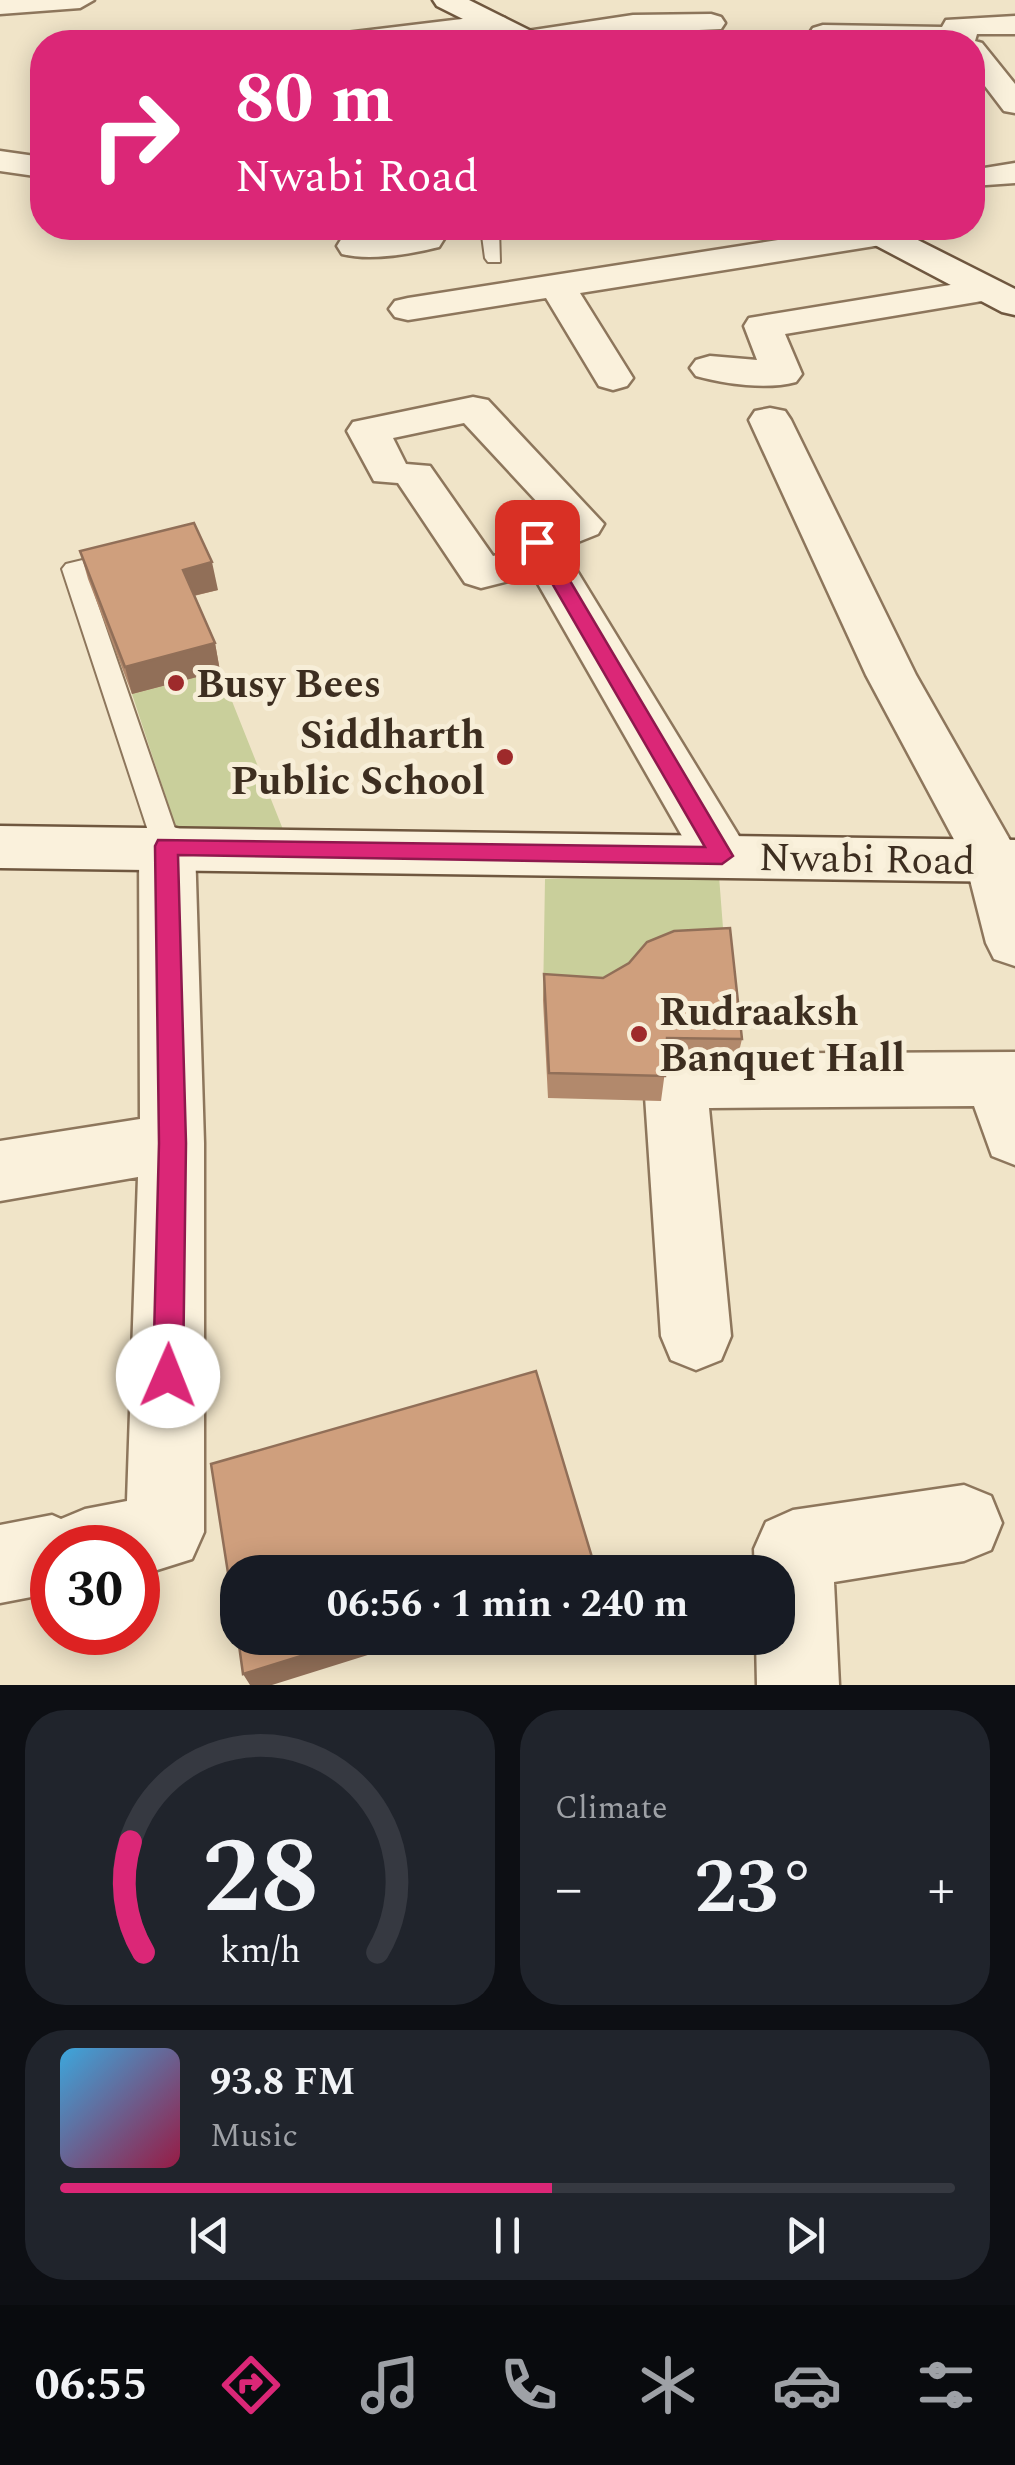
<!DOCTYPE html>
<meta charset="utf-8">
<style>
body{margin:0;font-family:Spectral,serif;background:#20242c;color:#f1f3f6;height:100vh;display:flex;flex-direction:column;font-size:38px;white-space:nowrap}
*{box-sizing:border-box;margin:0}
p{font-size:32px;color:#9ea1a6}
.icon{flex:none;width:55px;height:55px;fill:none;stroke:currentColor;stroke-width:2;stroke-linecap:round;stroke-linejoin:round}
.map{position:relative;height:1685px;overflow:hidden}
.panel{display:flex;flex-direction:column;gap:25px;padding:25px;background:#0d0f14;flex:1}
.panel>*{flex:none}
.guide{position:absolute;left:30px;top:30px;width:955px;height:210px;border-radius:40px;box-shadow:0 5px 25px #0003;background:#db2777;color:#fff;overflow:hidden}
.speed{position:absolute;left:30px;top:1525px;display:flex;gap:20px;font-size:50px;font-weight:700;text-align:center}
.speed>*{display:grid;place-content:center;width:130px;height:130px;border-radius:50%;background:#171b24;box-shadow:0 5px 25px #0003;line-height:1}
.speed .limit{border:15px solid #d22;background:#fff;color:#111}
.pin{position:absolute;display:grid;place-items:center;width:85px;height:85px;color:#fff;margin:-42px;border-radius:20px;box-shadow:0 5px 15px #0006}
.me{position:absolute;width:110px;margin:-55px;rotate:1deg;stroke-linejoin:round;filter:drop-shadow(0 0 8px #0008)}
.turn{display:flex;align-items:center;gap:35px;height:210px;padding:0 40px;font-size:45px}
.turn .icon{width:130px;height:130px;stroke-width:2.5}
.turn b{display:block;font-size:70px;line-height:85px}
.big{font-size:75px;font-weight:700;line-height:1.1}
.panel .tile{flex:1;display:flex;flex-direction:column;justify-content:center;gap:15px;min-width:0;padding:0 35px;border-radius:40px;background:#20242c}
.panel .dial{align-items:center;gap:0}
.dial svg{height:260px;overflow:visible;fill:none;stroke:#363941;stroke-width:7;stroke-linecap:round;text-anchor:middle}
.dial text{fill:#f1f3f6;stroke:none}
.song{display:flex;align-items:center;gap:30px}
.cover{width:120px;height:120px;border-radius:15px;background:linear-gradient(135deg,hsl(200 70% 55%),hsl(340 70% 35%))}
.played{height:10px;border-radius:5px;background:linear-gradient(90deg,#db2777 55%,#363941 55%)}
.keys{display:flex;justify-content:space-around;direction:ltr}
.heat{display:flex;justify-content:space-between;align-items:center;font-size:55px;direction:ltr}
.panel .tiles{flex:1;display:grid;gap:25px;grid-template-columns:1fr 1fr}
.tile:last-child{grid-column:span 2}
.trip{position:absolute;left:220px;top:1555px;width:575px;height:100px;border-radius:40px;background:#171b24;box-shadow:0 5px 25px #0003;font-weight:700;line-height:100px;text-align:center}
.dock{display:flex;height:160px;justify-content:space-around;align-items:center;background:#090b0e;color:#9ea1a6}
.dock .icon{width:70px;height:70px}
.dock .active{color:#db2777}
.dock b{font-size:45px;color:#f1f3f6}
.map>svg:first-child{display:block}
</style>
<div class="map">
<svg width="1015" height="1685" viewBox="0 0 1015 1685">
<rect width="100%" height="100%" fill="#f0e4c8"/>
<path fill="#c9cf9b" d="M 220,671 L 284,832 L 178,834 L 132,694 Z
M 719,876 L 725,954 L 543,1000 L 545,879 Z"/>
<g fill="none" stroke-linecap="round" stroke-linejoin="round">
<defs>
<path id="lane" d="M 481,228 L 499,228 L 500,262 L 488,262 L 485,258 Z
M 120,551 L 128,553 L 131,558 L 128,563 L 87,573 L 181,846 L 177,853 L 167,856 L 157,853 L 153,846 L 62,569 L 66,564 Z"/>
<path id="street" d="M 0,0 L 94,0 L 80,8 L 0,14 Z
M 711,14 L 721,17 L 725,23 L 721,29 L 633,33 L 568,42 L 512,40 L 517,34 L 527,31 L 633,15 Z
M 495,15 L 505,18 L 509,24 L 505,30 L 414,42 L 331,42 L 336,36 L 346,33 Z
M 1015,16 L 1015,34 L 977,34 L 975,41 L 982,43 L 1015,84 L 1015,113 L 1004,111 L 972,69 L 972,42 L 822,42 L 809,34 L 813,28 L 823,25 L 942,27 L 946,20 Z
M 0,151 L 42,157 L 42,177 L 0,171 Z
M 1015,163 L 1015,183 L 972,186 L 972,170 Z
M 407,228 L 441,228 L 444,239 L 439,247 C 411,254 370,261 342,254 L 337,246 L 342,238 Z
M 855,228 L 894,228 L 899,234 L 894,242 L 881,245 L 580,293 L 633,378 L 627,386 L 613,390 L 599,386 L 546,298 L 408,320 L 395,317 L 389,309 L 395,301 L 408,298 Z
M 987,279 L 1000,282 L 1006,290 L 1000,298 L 785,334 L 802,374 L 796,382 C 766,390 726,384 696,376 L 690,368 L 696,360 L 710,356 L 757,360 L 744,326 L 749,318 Z
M 473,397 L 488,400 L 604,524 L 598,534 L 563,548 L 742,841 L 750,856 L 742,871 L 722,877 L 702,871 L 533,575 L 481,588 L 465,583 L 398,483 L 374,481 L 347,431 L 353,422 ZM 464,423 L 553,519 L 521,532 L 514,542 L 519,550 L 493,556 L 430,466 L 406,464 L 393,438 Z
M 770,408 L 785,411 L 791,420 L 916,675 L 1015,849 L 1015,966 L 994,959 L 986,943 L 965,860 L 866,675 L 749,420 L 755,411 Z
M 167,825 L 186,831 L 195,846 L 204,1143 L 204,1532 L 192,1559 L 138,1576 L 138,1548 L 52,1548 L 52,1593 L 0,1603 L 0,1525 L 52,1515 L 61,1519 L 85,1509 L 127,1501 L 138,1177 L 0,1201 L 0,1141 L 140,1119 L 139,846 L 148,831 Z
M 1015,1052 L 1015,1165 L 992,1156 L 974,1106 L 709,1108 L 731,1336 L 721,1360 L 696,1370 L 671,1360 L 661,1336 L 644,1081 L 653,1062 L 675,1054 Z
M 964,1485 L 991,1496 L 1002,1523 L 991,1550 L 964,1561 L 834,1582 L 839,1685 L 757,1685 L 756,1638 L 778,1638 L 778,1572 L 755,1572 L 754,1549 L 766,1522 L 793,1510 Z"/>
<path id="secondary" d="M 433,0 L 469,0 L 541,36 L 546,42 L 509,42 L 437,6 Z
M 851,228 L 894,228 L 1015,289 L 1015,315 L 1002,312 L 856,235 Z
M 0,826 L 1015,840 L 1015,882 L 0,868 Z"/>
</defs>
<use href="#lane" stroke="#8d765c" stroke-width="4"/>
<use href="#street" stroke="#8d765c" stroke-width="5"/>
<use href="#secondary" stroke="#6f573f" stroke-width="5"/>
<use href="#lane" fill="#faf1dc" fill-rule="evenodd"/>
<use href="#street" fill="#faf1dc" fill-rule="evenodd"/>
<use href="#secondary" fill="#faf1dc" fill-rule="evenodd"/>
</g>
<path fill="#b2896c" d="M 80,551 L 218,590 L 194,596 L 215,643 L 220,671 L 132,694 L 88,579 Z
M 629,963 L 742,1039 L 736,1064 L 666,1064 L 661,1101 L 548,1098 L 543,1000 L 544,974 L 603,978 Z"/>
<path fill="#916f58" d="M 212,562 L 218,590 L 188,597 L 183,570 Z
M 215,643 L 220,671 L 132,694 L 125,667 Z
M 594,1564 L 593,1572 L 567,1572 Z
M 359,1638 L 422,1638 L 272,1685 L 250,1685 L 243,1674 Z"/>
<path fill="#cf9f7d" stroke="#916f58" stroke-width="2.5" d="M 194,523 L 212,562 L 183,570 L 215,643 L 125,667 L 80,551 Z
M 730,928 L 742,1039 L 667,1038 L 665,1076 L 549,1073 L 544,974 L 603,978 L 629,963 L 647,942 L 674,931 Z
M 536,1371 L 594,1564 L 567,1572 L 238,1572 L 238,1637 L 211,1464 Z
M 238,1638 L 359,1638 L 243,1674 Z"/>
<path fill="#db2777" stroke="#8e194d" stroke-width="2.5" d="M 537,536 L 547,542 L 733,856 L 722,864 L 178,855 L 186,1143 L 183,1376 L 179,1387 L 168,1391 L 157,1387 L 153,1376 L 159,1143 L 155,846 L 158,840 L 705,847 L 528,542 Z"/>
<g fill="#9e2a2b" stroke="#f7eed8" stroke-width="4">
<circle cx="176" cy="683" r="10"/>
<circle cx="505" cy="757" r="10"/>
<circle cx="639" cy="1034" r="10"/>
</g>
<g text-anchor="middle" stroke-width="10" stroke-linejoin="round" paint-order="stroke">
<g font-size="40" font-weight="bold" fill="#3d2e20" stroke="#f7eed8" text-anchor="start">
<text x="196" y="697">Busy Bees</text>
<text x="485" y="748" text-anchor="end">Siddharth<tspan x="485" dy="46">Public School</tspan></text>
<text x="659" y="1025">Rudraaksh<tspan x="659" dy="46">Banquet Hall</tspan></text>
</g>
<g font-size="40" fill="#3d2e20" stroke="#f7eed8">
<text transform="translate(867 858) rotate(1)" y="14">Nwabi Road</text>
</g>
</g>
</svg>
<div class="speed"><div class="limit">30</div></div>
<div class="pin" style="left:537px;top:542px;background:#d93025"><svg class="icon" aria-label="arrive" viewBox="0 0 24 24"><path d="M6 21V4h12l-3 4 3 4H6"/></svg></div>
<svg class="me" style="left:168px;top:1376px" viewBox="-20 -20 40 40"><circle r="19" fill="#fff"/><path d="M0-13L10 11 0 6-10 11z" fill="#db2777"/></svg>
<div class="trip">06:56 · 1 min · 240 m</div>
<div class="guide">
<div class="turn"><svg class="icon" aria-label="right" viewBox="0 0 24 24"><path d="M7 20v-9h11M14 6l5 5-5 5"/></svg><div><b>80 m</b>Nwabi Road</div></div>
</div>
</div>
<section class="panel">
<div class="tiles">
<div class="tile dial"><svg viewBox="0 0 100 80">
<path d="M14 69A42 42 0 1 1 86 69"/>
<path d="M14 69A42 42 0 0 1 10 35" stroke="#db2777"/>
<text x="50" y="56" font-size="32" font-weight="700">28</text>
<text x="50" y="72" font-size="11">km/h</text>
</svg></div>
<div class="tile"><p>Climate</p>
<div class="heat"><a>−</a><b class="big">23°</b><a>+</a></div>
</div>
<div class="tile">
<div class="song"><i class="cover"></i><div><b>93.8 FM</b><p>Music</p></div></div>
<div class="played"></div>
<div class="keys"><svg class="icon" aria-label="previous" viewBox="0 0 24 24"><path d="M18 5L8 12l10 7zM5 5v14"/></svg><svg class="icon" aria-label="pause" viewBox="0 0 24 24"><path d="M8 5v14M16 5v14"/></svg><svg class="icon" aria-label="next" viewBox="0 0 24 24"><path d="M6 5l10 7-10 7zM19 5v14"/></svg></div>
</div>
</div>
</section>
<nav class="dock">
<b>06:55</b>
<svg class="icon active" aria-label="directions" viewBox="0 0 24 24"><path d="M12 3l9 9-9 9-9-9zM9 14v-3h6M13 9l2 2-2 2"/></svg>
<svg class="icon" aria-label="music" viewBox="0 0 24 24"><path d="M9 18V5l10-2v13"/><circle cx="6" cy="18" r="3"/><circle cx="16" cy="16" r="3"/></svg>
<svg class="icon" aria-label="phone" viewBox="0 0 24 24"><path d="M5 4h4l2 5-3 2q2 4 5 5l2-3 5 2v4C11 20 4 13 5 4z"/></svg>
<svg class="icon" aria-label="climate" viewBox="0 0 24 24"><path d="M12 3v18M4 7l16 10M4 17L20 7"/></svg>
<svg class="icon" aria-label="car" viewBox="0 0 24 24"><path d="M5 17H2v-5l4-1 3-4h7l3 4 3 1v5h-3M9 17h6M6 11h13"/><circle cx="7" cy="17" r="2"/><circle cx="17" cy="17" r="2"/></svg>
<svg class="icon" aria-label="filters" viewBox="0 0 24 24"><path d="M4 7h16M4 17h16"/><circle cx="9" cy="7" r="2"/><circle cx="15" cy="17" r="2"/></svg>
</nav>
